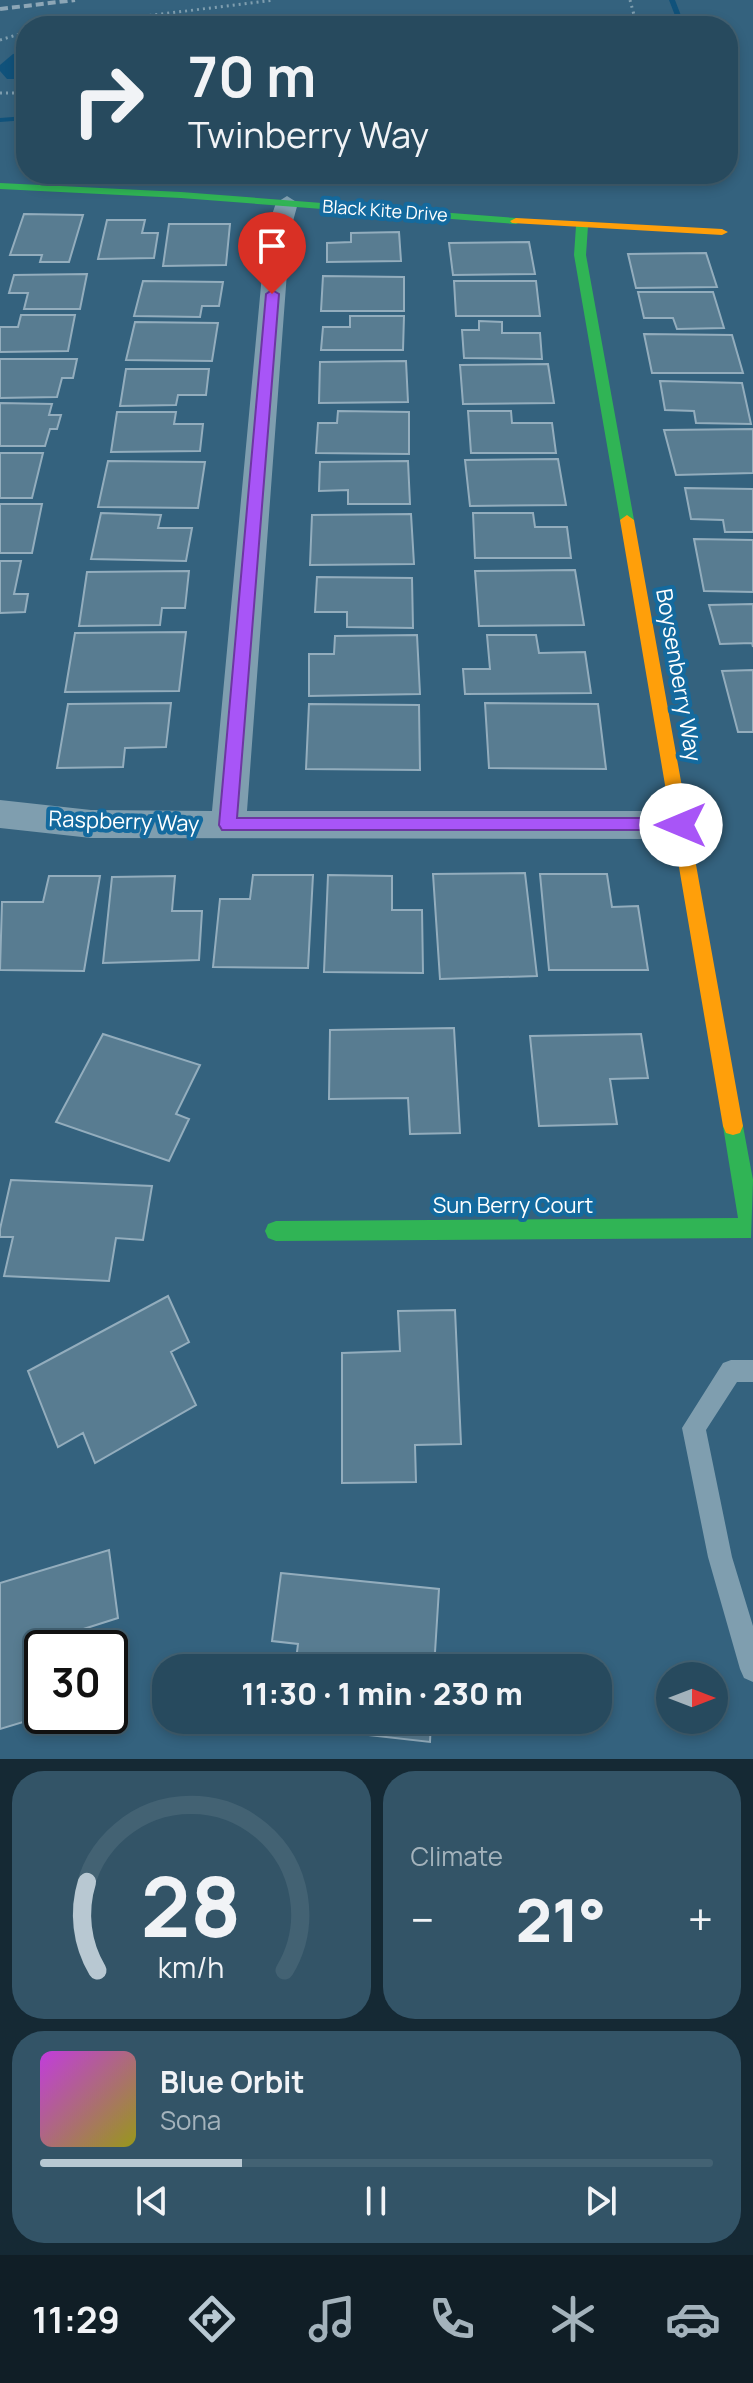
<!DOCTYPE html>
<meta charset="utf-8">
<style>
body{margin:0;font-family:Manrope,sans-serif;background:#335467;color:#f1f3f6;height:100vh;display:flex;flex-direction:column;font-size:30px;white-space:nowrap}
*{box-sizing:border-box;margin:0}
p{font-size:26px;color:#a4b3bc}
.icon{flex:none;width:44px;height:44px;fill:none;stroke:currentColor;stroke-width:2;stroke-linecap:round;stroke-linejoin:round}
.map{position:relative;height:1759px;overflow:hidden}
.drawer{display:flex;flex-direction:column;gap:12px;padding:12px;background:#152934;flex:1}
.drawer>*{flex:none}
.banner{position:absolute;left:16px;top:16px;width:722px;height:168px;border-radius:32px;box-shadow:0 4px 12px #0003,0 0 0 2px #436273;background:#274a5e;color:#f1f3f6;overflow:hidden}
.needle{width:52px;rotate:90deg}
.tools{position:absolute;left:656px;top:1662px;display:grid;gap:16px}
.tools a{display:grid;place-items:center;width:72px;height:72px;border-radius:50%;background:#274a5e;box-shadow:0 4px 12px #0003,0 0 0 2px #436273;font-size:40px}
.speed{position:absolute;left:24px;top:1630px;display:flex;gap:16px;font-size:40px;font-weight:700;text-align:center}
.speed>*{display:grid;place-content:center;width:104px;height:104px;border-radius:50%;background:#274a5e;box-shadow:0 4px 12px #0003,0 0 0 2px #436273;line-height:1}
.speed .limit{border:4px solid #111;border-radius:12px;background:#fff;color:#111}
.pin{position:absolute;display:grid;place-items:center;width:68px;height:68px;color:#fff;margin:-82px -34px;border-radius:50% 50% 50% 0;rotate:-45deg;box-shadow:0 0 8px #0007}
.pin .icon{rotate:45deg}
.me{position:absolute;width:88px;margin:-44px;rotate:270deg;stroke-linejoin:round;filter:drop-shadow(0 0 6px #0008)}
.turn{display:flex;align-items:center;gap:28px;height:168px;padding:0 40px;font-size:36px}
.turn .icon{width:104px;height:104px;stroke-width:2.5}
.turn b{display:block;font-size:56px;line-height:68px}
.big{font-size:60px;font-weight:800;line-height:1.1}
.drawer .tile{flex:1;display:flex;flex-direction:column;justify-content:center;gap:12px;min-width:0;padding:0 28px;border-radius:32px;background:#335467}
.drawer .dial{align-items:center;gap:0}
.dial svg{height:208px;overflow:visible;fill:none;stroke:#436273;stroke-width:7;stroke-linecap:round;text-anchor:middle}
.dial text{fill:#f1f3f6;stroke:none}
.song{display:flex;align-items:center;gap:24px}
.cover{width:96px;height:96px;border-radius:12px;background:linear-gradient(135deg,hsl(290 70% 55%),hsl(60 70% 35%))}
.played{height:8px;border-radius:4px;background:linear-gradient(90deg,#b8c8d2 30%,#436273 30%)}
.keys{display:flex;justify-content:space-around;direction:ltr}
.heat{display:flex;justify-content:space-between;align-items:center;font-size:44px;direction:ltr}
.drawer .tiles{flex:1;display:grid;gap:12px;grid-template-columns:1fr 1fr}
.tile:last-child{grid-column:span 2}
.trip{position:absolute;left:152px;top:1654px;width:460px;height:80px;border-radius:32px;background:#274a5e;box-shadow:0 4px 12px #0003,0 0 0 2px #436273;font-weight:800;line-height:80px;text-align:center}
.tab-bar{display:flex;height:128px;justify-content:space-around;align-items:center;background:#101e26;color:#a4b3bc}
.tab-bar .icon{width:56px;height:56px}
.tab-bar .active{color:#b8c8d2}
.tab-bar b{font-size:36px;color:#f1f3f6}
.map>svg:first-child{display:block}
</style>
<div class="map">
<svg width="753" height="1759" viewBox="0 0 753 1759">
<rect width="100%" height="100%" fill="#34627e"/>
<path fill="#10527b" d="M 26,52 L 26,79 L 7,79 L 0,71 L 0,65 L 13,54 Z"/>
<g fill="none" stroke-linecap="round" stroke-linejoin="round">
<path fill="#10527b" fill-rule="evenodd" d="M 669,0 L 675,0 L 685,26 L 679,26 Z
M 26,116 L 26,120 L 0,122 L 0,118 Z"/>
</g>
<path fill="#587c91" stroke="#93adbd" stroke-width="2" d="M 24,214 L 83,215 L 69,262 L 40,262 L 42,255 L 10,255 Z
M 107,220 L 145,220 L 142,233 L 158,233 L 154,258 L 98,259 Z
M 169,224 L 230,224 L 226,265 L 163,266 Z
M 399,232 L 401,261 L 327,262 L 327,243 L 351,242 L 351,233 Z
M 529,242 L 535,274 L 453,275 L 449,243 Z
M 706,253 L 717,287 L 636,288 L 628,254 Z
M 87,274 L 80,309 L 24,309 L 28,293 L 9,293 L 14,275 Z
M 323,276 L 404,277 L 404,311 L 321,311 Z
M 143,281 L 223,282 L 219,306 L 202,306 L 200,317 L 134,316 Z
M 454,281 L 536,281 L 540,316 L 456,316 Z
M 638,292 L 713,292 L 724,328 L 677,329 L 673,318 L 644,318 Z
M 21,315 L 75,315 L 68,351 L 0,352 L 0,327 L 18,327 Z
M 350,316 L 404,316 L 403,350 L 321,350 L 323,327 L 350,327 Z
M 479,321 L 502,322 L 502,333 L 540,333 L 542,359 L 464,358 L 462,330 L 479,330 Z
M 135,322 L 218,323 L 212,361 L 126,360 Z
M 644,334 L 732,335 L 743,373 L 652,373 Z
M 0,359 L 77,359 L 73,378 L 62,378 L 57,397 L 0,398 Z
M 406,361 L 408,402 L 319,403 L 320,362 Z
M 548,364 L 554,403 L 463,404 L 460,365 Z
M 126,369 L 209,369 L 206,395 L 178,395 L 176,405 L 120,406 Z
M 660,381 L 742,383 L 751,424 L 696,423 L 694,411 L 665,410 Z
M 0,403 L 52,404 L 49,415 L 61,415 L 57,429 L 50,429 L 45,446 L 0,446 Z
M 338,411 L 409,412 L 409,454 L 316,453 L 318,423 L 337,423 Z
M 468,411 L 511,411 L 512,423 L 552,423 L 556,453 L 471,453 Z
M 117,412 L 176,412 L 174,424 L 203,424 L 200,451 L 111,452 Z
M 753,429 L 753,473 L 676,475 L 664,430 Z
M 0,453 L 43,453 L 32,498 L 0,498 Z
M 558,459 L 566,505 L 470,506 L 465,460 Z
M 108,461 L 205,462 L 198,508 L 98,507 Z
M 408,461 L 410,504 L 348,504 L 348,490 L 319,491 L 320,462 Z
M 685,488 L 753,489 L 753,532 L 725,532 L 723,520 L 691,519 Z
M 0,504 L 42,504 L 32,553 L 0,553 Z
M 101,513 L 161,515 L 158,528 L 192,528 L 186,561 L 91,559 Z
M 473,513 L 533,513 L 535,527 L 567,527 L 571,558 L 475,558 Z
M 411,514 L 414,564 L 310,565 L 312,515 Z
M 694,539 L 753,540 L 753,592 L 704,591 Z
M 0,561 L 21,561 L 14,594 L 28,594 L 25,612 L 0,613 Z
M 575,570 L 584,625 L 479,626 L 475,571 Z
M 189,571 L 185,608 L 162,608 L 160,625 L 79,626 L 87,572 Z
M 317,577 L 412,578 L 413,628 L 347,627 L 347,612 L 315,612 Z
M 753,604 L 753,647 L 752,643 L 720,644 L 709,605 Z
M 186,632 L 179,691 L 65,692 L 75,633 Z
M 417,635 L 420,694 L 309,696 L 309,654 L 334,654 L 335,636 Z
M 487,635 L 536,635 L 539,653 L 585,652 L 591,693 L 465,694 L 463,669 L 490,669 Z
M 753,670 L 753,732 L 738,732 L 722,671 Z
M 171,703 L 166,747 L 125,748 L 123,767 L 57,768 L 68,704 Z
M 485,703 L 598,704 L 606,769 L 489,768 Z
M 309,704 L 419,705 L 420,770 L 306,769 Z
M 525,873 L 537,976 L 440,979 L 433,874 Z
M 540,874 L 607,874 L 612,907 L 638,906 L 648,970 L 549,970 Z
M 253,875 L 313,875 L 308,968 L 213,967 L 220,899 L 250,899 Z
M 328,875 L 392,876 L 392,910 L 422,910 L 423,973 L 324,972 Z
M 49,876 L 100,876 L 84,971 L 0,970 L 2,902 L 43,902 Z
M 175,876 L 172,911 L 202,911 L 199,960 L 103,963 L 112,877 Z
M 454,1028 L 460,1133 L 410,1134 L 408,1098 L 329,1099 L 330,1030 Z
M 103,1034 L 200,1065 L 176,1114 L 189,1119 L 169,1161 L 56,1122 Z
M 641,1034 L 648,1078 L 610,1079 L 617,1124 L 539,1126 L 530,1036 Z
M 11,1180 L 152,1186 L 143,1240 L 116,1238 L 109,1281 L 4,1276 L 13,1237 L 0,1237 L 0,1229 Z
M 168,1296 L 189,1342 L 171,1352 L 196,1405 L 95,1463 L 83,1433 L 58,1447 L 28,1371 Z
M 455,1310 L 461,1444 L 415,1445 L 416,1482 L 342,1483 L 342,1353 L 400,1351 L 398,1311 Z
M 109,1550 L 118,1618 L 74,1632 L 76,1648 L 42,1648 L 43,1716 L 0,1729 L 0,1583 Z
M 281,1573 L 439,1589 L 434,1668 L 295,1668 L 298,1644 L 272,1641 Z
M 289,1720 L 431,1720 L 430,1742 L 289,1726 Z"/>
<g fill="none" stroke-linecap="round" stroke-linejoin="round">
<path stroke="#7f9eaf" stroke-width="3" stroke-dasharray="2 4" stroke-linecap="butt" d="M 630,0 L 637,26
M 66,26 L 274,0
M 0,40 L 26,32
M 0,93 L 26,93"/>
<path fill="#7f9eaf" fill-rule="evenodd" d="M 731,1360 L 753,1360 L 753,1382 L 737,1382 L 706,1430 L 732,1557 L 753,1626 L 753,1682 L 744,1678 L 740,1669 L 708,1557 L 682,1428 L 723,1363 Z"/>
<path fill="#7f9eaf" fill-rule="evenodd" d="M 287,196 L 298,203 L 290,232 L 247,811 L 681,811 L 693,815 L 698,825 L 693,835 L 681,839 L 91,838 L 0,828 L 0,800 L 91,810 L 212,811 L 266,232 L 276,203 Z"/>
<path fill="#30b455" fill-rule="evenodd" d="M 0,183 L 181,192 L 516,218 L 522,221 L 516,224 L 181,198 L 0,189 Z
M 582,223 L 588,226 L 586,255 L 634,520 L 627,525 L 620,520 L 574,255 L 576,226 Z
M 733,1117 L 740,1119 L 743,1126 L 753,1180 L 751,1238 L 276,1241 L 268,1238 L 265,1231 L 268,1224 L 276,1221 L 738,1218 L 723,1126 L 726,1119 Z"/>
<path fill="#ff9f0a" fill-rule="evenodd" d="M 516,218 L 722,229 L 728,232 L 722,235 L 512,223 L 510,221 Z
M 627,515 L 634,520 L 743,1126 L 740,1133 L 733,1135 L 726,1133 L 723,1126 L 620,520 Z"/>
<path stroke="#8ca6b6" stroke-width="4" stroke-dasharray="8 4" stroke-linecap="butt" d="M 0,9 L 75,0"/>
</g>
<path fill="#a855f7" stroke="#6d37a1" stroke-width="2" d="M 272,290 L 279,294 L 237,818 L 681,818 L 687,820 L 690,825 L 687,830 L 222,830 L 219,825 L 266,294 Z"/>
<g text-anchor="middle" stroke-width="8" stroke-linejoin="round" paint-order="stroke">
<g font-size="18" fill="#fff" stroke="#146a9e">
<text transform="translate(385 211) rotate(4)" y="6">Black Kite Drive</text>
</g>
<g font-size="22" fill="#fff" stroke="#146a9e">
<text transform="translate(679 675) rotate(80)" y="8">Boysenberry Way</text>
<text transform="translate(124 821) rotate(2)" y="8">Raspberry Way</text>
<text x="513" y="1213">Sun Berry Court</text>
</g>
</g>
</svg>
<div class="tools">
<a><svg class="needle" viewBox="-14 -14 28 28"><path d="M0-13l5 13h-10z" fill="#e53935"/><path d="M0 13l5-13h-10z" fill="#a4b3bc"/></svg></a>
</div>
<div class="speed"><div class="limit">30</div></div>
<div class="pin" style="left:272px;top:294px;background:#d93025"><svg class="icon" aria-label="arrive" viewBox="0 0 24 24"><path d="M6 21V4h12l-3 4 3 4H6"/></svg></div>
<svg class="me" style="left:681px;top:825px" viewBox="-20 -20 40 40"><circle r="19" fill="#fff"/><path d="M0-13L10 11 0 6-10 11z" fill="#a855f7"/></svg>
<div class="trip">11:30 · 1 min · 230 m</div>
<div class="banner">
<div class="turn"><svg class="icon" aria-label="right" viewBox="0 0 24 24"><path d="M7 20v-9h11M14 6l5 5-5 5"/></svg><div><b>70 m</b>Twinberry Way</div></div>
</div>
</div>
<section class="drawer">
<div class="tiles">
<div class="tile dial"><svg viewBox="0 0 100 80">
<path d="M14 69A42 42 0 1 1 86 69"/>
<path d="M14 69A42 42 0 0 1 10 35" stroke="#b8c8d2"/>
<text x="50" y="56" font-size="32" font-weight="700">28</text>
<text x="50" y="72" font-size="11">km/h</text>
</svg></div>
<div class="tile"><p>Climate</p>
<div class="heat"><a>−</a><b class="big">21°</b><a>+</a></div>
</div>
<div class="tile">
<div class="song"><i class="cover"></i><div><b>Blue Orbit</b><p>Sona</p></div></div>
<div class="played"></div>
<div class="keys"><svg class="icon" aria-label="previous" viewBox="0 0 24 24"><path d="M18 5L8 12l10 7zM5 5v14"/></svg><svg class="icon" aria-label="pause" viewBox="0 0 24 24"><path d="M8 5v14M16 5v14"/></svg><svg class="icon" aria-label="next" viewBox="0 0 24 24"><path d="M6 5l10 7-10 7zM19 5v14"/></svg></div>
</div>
</div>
</section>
<nav class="tab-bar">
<b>11:29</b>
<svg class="icon active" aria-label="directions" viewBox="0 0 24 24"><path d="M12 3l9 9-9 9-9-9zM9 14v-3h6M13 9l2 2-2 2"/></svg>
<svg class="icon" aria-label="music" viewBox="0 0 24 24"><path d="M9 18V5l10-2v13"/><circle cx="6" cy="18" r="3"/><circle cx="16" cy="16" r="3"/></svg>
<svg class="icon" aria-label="phone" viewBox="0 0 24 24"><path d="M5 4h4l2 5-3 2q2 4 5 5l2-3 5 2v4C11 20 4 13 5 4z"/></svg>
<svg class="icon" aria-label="climate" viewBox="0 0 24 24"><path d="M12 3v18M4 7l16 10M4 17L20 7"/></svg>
<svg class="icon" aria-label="car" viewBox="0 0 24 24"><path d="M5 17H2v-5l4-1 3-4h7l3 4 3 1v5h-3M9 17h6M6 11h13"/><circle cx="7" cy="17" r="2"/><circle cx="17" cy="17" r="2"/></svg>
</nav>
